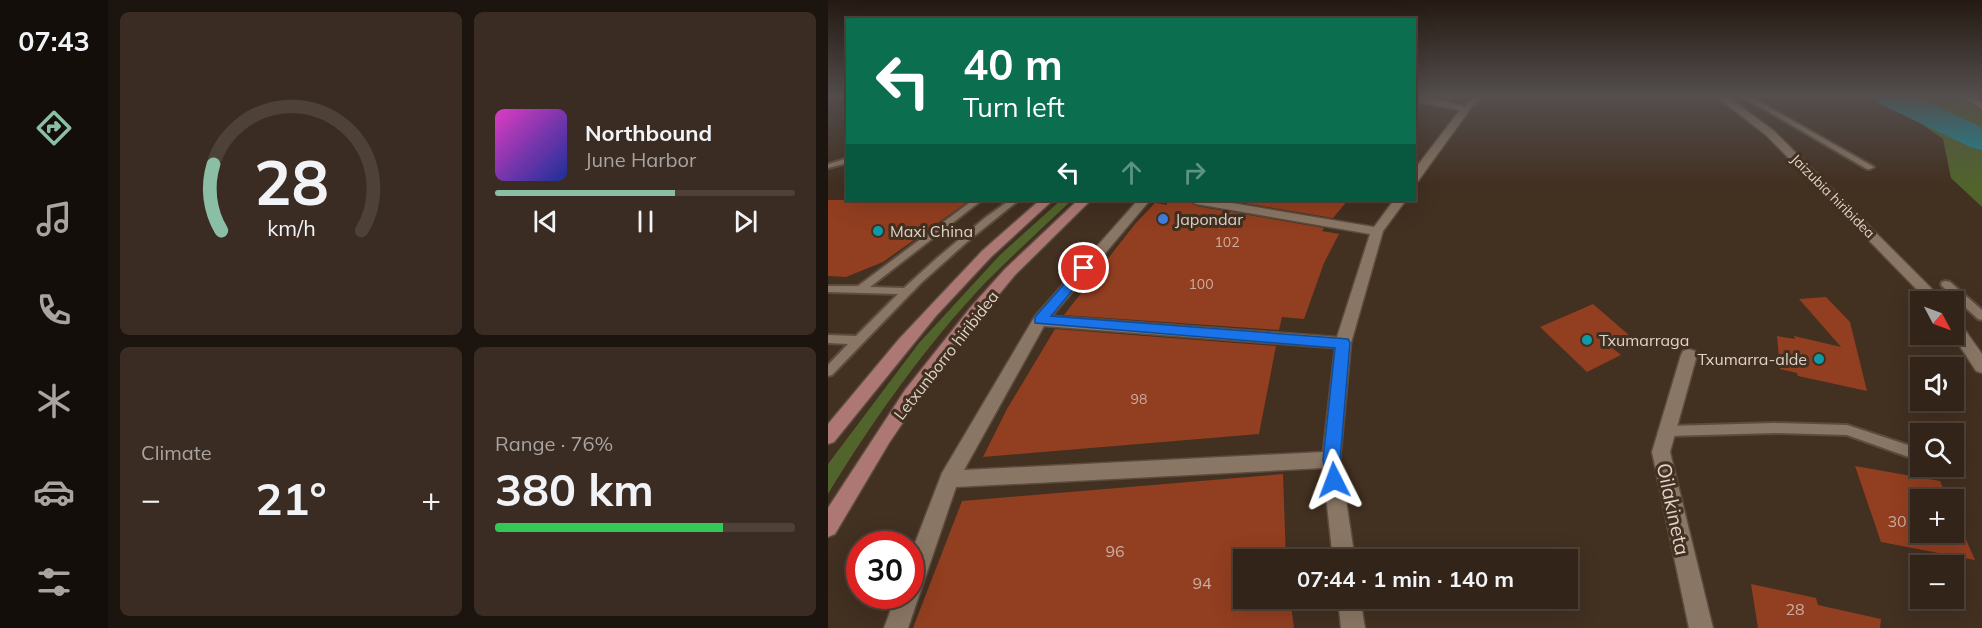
<!DOCTYPE html>
<meta charset="utf-8">
<style>
body{margin:0;font-family:Mulish,sans-serif;background:#3a2c22;color:#f1f3f6;height:100vh;display:flex;flex-direction:column;font-size:22px;white-space:nowrap}
*{box-sizing:border-box;margin:0}
p{font-size:20px;color:#a8a4a2}
.icon{flex:none;width:33px;height:33px;fill:none;stroke:currentColor;stroke-width:2;stroke-linecap:round;stroke-linejoin:round}
.map{position:relative;flex:1;overflow:hidden}
.sheet{display:flex;flex-direction:column;gap:12px;padding:12px;background:#1c140e;width:720px}
.sheet>*{flex:none}
.banner{position:absolute;left:18px;top:18px;width:570px;height:183px;border-radius:0px;box-shadow:0 6px 24px #0002,0 0 0 2px #4d4138;background:#0b6e4f;color:#fff;overflow:hidden}
.needle{width:39px;rotate:131deg}
.buttons{position:absolute;left:1082px;top:291px;display:grid;gap:12px}
.buttons a{display:grid;place-items:center;width:54px;height:54px;border-radius:0px;background:#322419;box-shadow:0 6px 24px #0002,0 0 0 2px #4d4138;font-size:30px}
.speed{position:absolute;left:18px;top:531px;display:flex;gap:12px;font-size:30px;font-weight:700;text-align:center}
.speed>*{display:grid;place-content:center;width:78px;height:78px;border-radius:50%;background:#322419;box-shadow:0 6px 24px #0002,0 0 0 2px #4d4138;line-height:1}
.speed .limit{border:9px solid #d22;background:#fff;color:#111}
.pin{position:absolute;display:grid;place-items:center;width:51px;height:51px;color:#fff;margin:-26px;border:3px solid #fff;border-radius:50%;box-shadow:0 2px 6px #0007}
.me{position:absolute;width:66px;margin:-33px;rotate:357deg;stroke-linejoin:round;filter:drop-shadow(0 0 4px #0008)}
.turn{display:flex;align-items:center;gap:21px;height:126px;padding:0 18px;font-size:27px}
.turn .icon{width:78px;height:78px;stroke-width:2.5}
.turn b{display:block;font-size:42px;line-height:51px}
.lanes{display:flex;align-items:center;height:57px;padding:0 18px;background:#0003;justify-content:center;gap:30px;direction:ltr}
.lanes .off{opacity:.35}
.big{font-size:45px;font-weight:700;line-height:1.1}
.sheet .card{flex:1;display:flex;flex-direction:column;justify-content:center;gap:9px;min-width:0;padding:0 21px;border-radius:9px;background:#3a2c22}
.sheet .dial{align-items:center;gap:0}
.dial svg{height:156px;overflow:visible;fill:none;stroke:#4d4138;stroke-width:7;stroke-linecap:round;text-anchor:middle}
.dial text{fill:#f1f3f6;stroke:none}
.song{display:flex;align-items:center;gap:18px}
.cover{width:72px;height:72px;border-radius:9px;background:linear-gradient(135deg,hsl(310 70% 55%),hsl(230 70% 35%))}
.played{height:6px;border-radius:3px;background:linear-gradient(90deg,#8abfa5 60%,#4d4138 60%)}
.keys{display:flex;justify-content:space-around;direction:ltr}
.heat{display:flex;justify-content:space-between;align-items:center;font-size:33px;direction:ltr}
.charge{height:9px;border-radius:4px;background:linear-gradient(90deg,#34c759 76%,#4d4138 0)}
.sheet .tiles{flex:1;display:grid;gap:12px;grid-template-columns:repeat(2,1fr)}
.trip{position:absolute;left:405px;top:549px;width:345px;height:60px;border-radius:0px;background:#322419;box-shadow:0 6px 24px #0002,0 0 0 2px #4d4138;font-weight:700;line-height:60px;text-align:center}
main{display:flex;flex:1;min-height:0}
.dock{display:flex;flex-direction:column;width:108px;justify-content:space-around;align-items:center;background:#140e0a;color:#a8a4a2}
.dock .icon{width:42px;height:42px}
.dock .active{color:#8abfa5}
.dock b{font-size:27px;color:#f1f3f6}
.map>svg:first-child{display:block}
</style>
<main>
<nav class="dock">
<b>07:43</b>
<svg class="icon active" aria-label="directions" viewBox="0 0 24 24"><path d="M12 3l9 9-9 9-9-9zM9 14v-3h6M13 9l2 2-2 2"/></svg>
<svg class="icon" aria-label="music" viewBox="0 0 24 24"><path d="M9 18V5l10-2v13"/><circle cx="6" cy="18" r="3"/><circle cx="16" cy="16" r="3"/></svg>
<svg class="icon" aria-label="phone" viewBox="0 0 24 24"><path d="M5 4h4l2 5-3 2q2 4 5 5l2-3 5 2v4C11 20 4 13 5 4z"/></svg>
<svg class="icon" aria-label="climate" viewBox="0 0 24 24"><path d="M12 3v18M4 7l16 10M4 17L20 7"/></svg>
<svg class="icon" aria-label="car" viewBox="0 0 24 24"><path d="M5 17H2v-5l4-1 3-4h7l3 4 3 1v5h-3M9 17h6M6 11h13"/><circle cx="7" cy="17" r="2"/><circle cx="17" cy="17" r="2"/></svg>
<svg class="icon" aria-label="filters" viewBox="0 0 24 24"><path d="M4 7h16M4 17h16"/><circle cx="9" cy="7" r="2"/><circle cx="15" cy="17" r="2"/></svg>
</nav>
<section class="sheet">
<div class="tiles">
<div class="card dial"><svg viewBox="0 0 100 80">
<path d="M14 69A42 42 0 1 1 86 69"/>
<path d="M14 69A42 42 0 0 1 10 35" stroke="#8abfa5"/>
<text x="50" y="56" font-size="32" font-weight="700">28</text>
<text x="50" y="72" font-size="11">km/h</text>
</svg></div>
<div class="card">
<div class="song"><i class="cover"></i><div><b>Northbound</b><p>June Harbor</p></div></div>
<div class="played"></div>
<div class="keys"><svg class="icon" aria-label="previous" viewBox="0 0 24 24"><path d="M18 5L8 12l10 7zM5 5v14"/></svg><svg class="icon" aria-label="pause" viewBox="0 0 24 24"><path d="M8 5v14M16 5v14"/></svg><svg class="icon" aria-label="next" viewBox="0 0 24 24"><path d="M6 5l10 7-10 7zM19 5v14"/></svg></div>
</div>
<div class="card"><p>Climate</p>
<div class="heat"><a>−</a><b class="big">21°</b><a>+</a></div>
</div>
<div class="card"><p>Range · 76%</p><b class="big">380 km</b><div class="charge"></div></div>
</div>
</section>
<div class="map">
<svg width="1154" height="628" viewBox="0 0 1154 628">
<rect width="100%" height="100%" fill="#423021"/>
<path fill="#51642c" d="M 1049,97 L 1138,97 L 1154,105 L 1154,207 L 1123,178 L 1115,139 L 1062,102 Z
M 233,200 L 244,200 C 215,227 186,254 158,282 C 98,345 45,420 0,494 L 0,464 L 91,343 L 172,255 Z"/>
<g fill="none" stroke-linecap="round" stroke-linejoin="round">
<path fill="#178d9b" fill-rule="evenodd" d="M 1046,97 L 1087,97 L 1154,127 L 1154,150 L 1142,147 L 1050,103 Z"/>
</g>
<path fill="#923e20" d="M 0,200 L 142,200 L 55,262 L 18,277 L 0,276 Z
M 339,200 L 360,200 L 368,206 L 496,228 L 494,231 L 511,234 L 496,263 L 476,319 L 454,317 L 451,330 L 236,315 L 307,224 L 327,203 L 339,205 Z
M 397,200 L 520,200 L 505,218 Z
M 998,297 L 1022,322 L 1039,391 L 970,376 L 969,373 L 952,369 L 949,336 L 967,339 L 966,336 L 1013,347 L 971,299 Z
M 765,304 L 801,335 L 782,346 L 793,355 L 759,372 L 712,327 Z
M 227,329 L 448,346 L 431,434 L 155,457 L 179,409 Z
M 1027,466 L 1112,481 L 1120,500 L 1092,500 L 1092,532 L 1125,532 L 1125,510 L 1147,560 L 1053,542 Z
M 455,474 L 458,560 L 416,560 L 416,598 L 462,598 L 466,628 L 85,628 L 134,501 Z
M 923,584 L 988,598 L 990,605 L 1053,619 L 1052,628 L 930,628 Z"/>
<g fill="none" stroke-linecap="round" stroke-linejoin="round">
<defs>
<path id="lane" d="M 647,97 L 655,97 L 640,109 L 636,109 L 636,107 Z
M 915,97 L 923,97 L 1046,167 L 1042,169 L 1039,169 Z
M 20,158 L 20,163 L 0,168 L 0,164 Z
M 145,200 L 154,200 L 42,287 L 76,288 L 109,258 L 158,217 L 182,200 L 191,200 L 140,241 L 93,283 L 4,375 L 0,376 L 0,365 L 20,344 L 0,343 L 0,335 L 28,336 L 70,294 L 0,292 L 0,286 L 30,286 Z
M 1118,281 L 1122,282 L 1154,310 L 1154,320 L 1150,319 L 1114,286 L 1113,284 L 1114,282 Z
M 947,423 L 1019,425 L 1092,449 L 1092,461 L 1019,435 L 947,433 L 840,436 L 836,435 L 834,431 L 836,427 L 840,426 Z"/>
<path id="street" d="M 586,97 L 597,97 L 643,108 L 590,181 L 586,182 L 586,170 L 632,110 L 586,101 Z
M 889,97 L 900,97 L 946,131 L 1117,302 L 1101,302 L 938,135 Z
M 310,200 L 322,200 L 224,316 L 509,337 L 542,234 L 368,204 L 362,200 L 386,200 L 546,227 L 566,200 L 578,200 L 555,231 L 523,343 L 512,460 L 527,560 L 505,560 L 495,468 L 128,487 L 80,628 L 56,628 L 68,596 L 82,596 L 82,556 L 114,473 L 207,316 ZM 216,326 L 507,348 L 495,452 L 136,470 Z
M 1125,319 L 1130,320 L 1154,354 L 1154,373 L 1148,371 L 1124,334 Z
M 861,349 L 867,351 L 869,355 L 842,452 L 885,628 L 861,628 L 824,452 L 853,355 L 855,351 Z
M 510,598 L 532,598 L 537,628 L 513,628 Z"/>
<path id="secondary" d="M 212,200 L 225,200 L 163,257 L 108,316 L 6,442 L 0,444 L 0,424 L 71,339 L 154,251 Z
M 250,200 L 263,200 L 187,275 L 120,356 L 61,443 L 7,534 L 0,537 L 0,508 L 77,390 L 142,308 L 177,269 Z"/>
<path id="primary" d="M 1133,97 L 1145,97 L 1154,102 L 1154,109 Z"/>
</defs>
<use href="#lane" stroke="#5b4c3f" stroke-width="4"/>
<use href="#street" stroke="#5b4c3f" stroke-width="3"/>
<use href="#secondary" stroke="#5b4c3f" stroke-width="3"/>
<use href="#primary" stroke="#5b4c3f" stroke-width="3"/>
<use href="#lane" fill="#8a7664" fill-rule="evenodd"/>
<use href="#street" fill="#8a7664" fill-rule="evenodd"/>
<use href="#secondary" fill="#ad7873" fill-rule="evenodd"/>
<use href="#primary" fill="#d07a81" fill-rule="evenodd"/>
</g>
<linearGradient id="sky" x2="0" y2="1"><stop stop-color="#241a12"/><stop offset="0.52" stop-color="#544e4e"/><stop offset="1" stop-color="#544e4e" stop-opacity="0"/></linearGradient>
<rect width="1154" height="185" fill="url(#sky)"/>
<path fill="#1a73e8" stroke="#114b97" stroke-width="1.5" d="M 256,264 L 263,268 L 223,316 L 520,339 L 522,343 L 512,460 L 515,480 L 512,485 L 506,488 L 500,485 L 495,460 L 507,348 L 207,323 L 207,317 L 252,266 Z"/>
<circle fill="#3f7fe0" stroke="#423021" stroke-width="2" cx="335" cy="219" r="6"/>
<g fill="#0f9aa8" stroke="#423021" stroke-width="2">
<circle cx="50" cy="231" r="6"/>
<circle cx="759" cy="340" r="6"/>
<circle cx="991" cy="359" r="6"/>
</g>
<g text-anchor="middle" stroke-width="6" stroke-linejoin="round" paint-order="stroke">
<g font-size="14" fill="#dfd3ca" stroke="#423021">
<text transform="translate(1005 196) rotate(45)" y="5">Jaizubia hiribidea</text>
</g>
<g font-size="14" fill="#ccaea0">
<text x="399" y="247">102</text>
<text x="373" y="289">100</text>
<text x="311" y="404">98</text>
</g>
<g font-size="16" fill="#dfd3ca" stroke="#423021" text-anchor="start">
<text x="347" y="225">Japondar</text>
<text x="62" y="237">Maxi China</text>
<text x="771" y="346">Txumarraga</text>
<text x="979" y="365" text-anchor="end">Txumarra-alde</text>
</g>
<g font-size="16" fill="#dfd3ca" stroke="#423021">
<text transform="translate(118 355) rotate(-52)" y="6">Letxunborro hiribidea</text>
</g>
<g font-size="16" fill="#ccaea0">
<text x="1069" y="527">30</text>
<text x="287" y="557">96</text>
<text x="374" y="589">94</text>
<text x="967" y="615">28</text>
</g>
<g font-size="20" fill="#dfd3ca" stroke="#423021">
<text transform="translate(845 509) rotate(78)" y="7">Oilakineta</text>
</g>
</g>
</svg>
<div class="buttons">
<a><svg class="needle" viewBox="-14 -14 28 28"><path d="M0-13l5 13h-10z" fill="#e53935"/><path d="M0 13l5-13h-10z" fill="#a8a4a2"/></svg></a>
<a><svg class="icon" aria-label="sound" viewBox="0 0 24 24"><path d="M4 9h4l5-4v14l-5-4H4zM17 9q2 3 0 6"/></svg></a>
<a><svg class="icon" aria-label="search" viewBox="0 0 24 24"><circle cx="10" cy="10" r="6"/><path d="M15 15l6 6"/></svg></a>
<a>+</a>
<a>−</a>
</div>
<div class="speed"><div class="limit">30</div></div>
<div class="pin" style="left:256px;top:268px;background:#d93025"><svg class="icon" aria-label="arrive" viewBox="0 0 24 24"><path d="M6 21V4h12l-3 4 3 4H6"/></svg></div>
<svg class="me" style="left:506px;top:480px" viewBox="-20 -20 40 40"><path d="M0-17L14 15 0 8-14 15z" fill="#1a73e8" stroke="#fff" stroke-width="4"/></svg>
<div class="trip">07:44 · 1 min · 140 m</div>
<div class="banner">
<div class="turn"><svg class="icon" aria-label="left" viewBox="0 0 24 24"><path d="M17 20v-9H6M10 6l-5 5 5 5"/></svg><div><b>40 m</b>Turn left</div></div>
<div class="lanes"><svg class="icon" aria-label="left" viewBox="0 0 24 24"><path d="M17 20v-9H6M10 6l-5 5 5 5"/></svg><svg class="icon off" aria-label="ahead" viewBox="0 0 24 24"><path d="M12 20V5M6 11l6-6 6 6"/></svg><svg class="icon off" aria-label="right" viewBox="0 0 24 24"><path d="M7 20v-9h11M14 6l5 5-5 5"/></svg></div>
</div>
</div>
</main>
